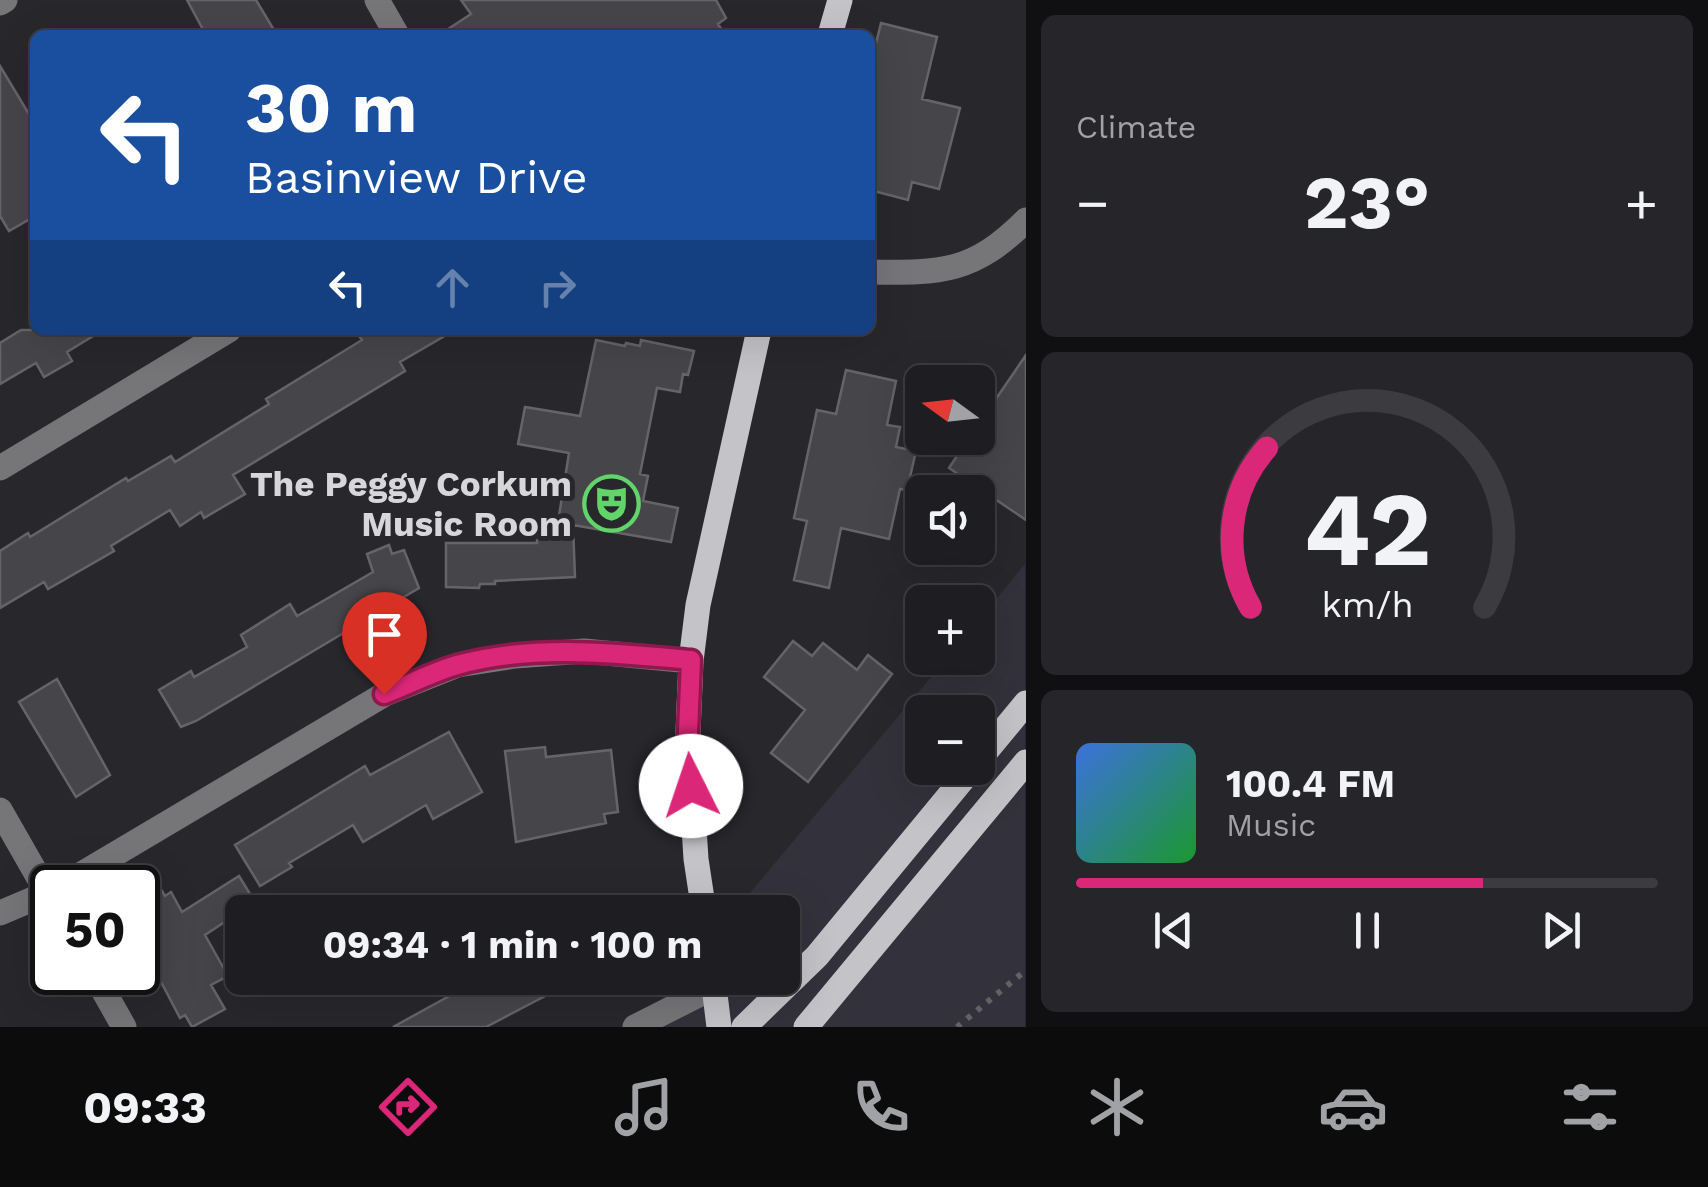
<!DOCTYPE html>
<meta charset="utf-8">
<style>
body{margin:0;font-family:"Work Sans",sans-serif;background:#26262a;color:#f1f3f6;height:100vh;display:flex;flex-direction:column;font-size:38px;white-space:nowrap}
*{box-sizing:border-box;margin:0}
p{font-size:32px;color:#a1a2a5}
.icon{flex:none;width:55px;height:55px;fill:none;stroke:currentColor;stroke-width:2;stroke-linecap:round;stroke-linejoin:round}
.map{position:relative;flex:1;overflow:hidden}
.panel{display:flex;flex-direction:column;gap:15px;padding:15px;background:#101012;width:682px}
.panel>*{flex:none}
.top-card{position:absolute;left:30px;top:30px;width:845px;height:305px;border-radius:15px;box-shadow:0 10px 40px #0002,0 0 0 2px #3c3b3f;background:#1a4fa0;color:#fff;overflow:hidden}
.needle{width:65px;rotate:285deg}
.fabs{position:absolute;left:905px;top:365px;display:grid;gap:20px}
.fabs a{display:grid;place-items:center;width:90px;height:90px;border-radius:15px;background:#1e1d21;box-shadow:0 10px 40px #0002,0 0 0 2px #3c3b3f;font-size:50px}
.speed{position:absolute;left:30px;top:865px;display:flex;gap:20px;font-size:50px;font-weight:700;text-align:center}
.speed>*{display:grid;place-content:center;width:130px;height:130px;border-radius:50%;background:#1e1d21;box-shadow:0 10px 40px #0002,0 0 0 2px #3c3b3f;line-height:1}
.speed .limit{border:5px solid #111;border-radius:15px;background:#fff;color:#111}
.pin{position:absolute;display:grid;place-items:center;width:85px;height:85px;color:#fff;margin:-102px -42px;border-radius:50% 50% 50% 0;rotate:-45deg;box-shadow:0 0 10px #0007}
.pin .icon{rotate:45deg}
.me{position:absolute;width:110px;margin:-55px;rotate:356deg;stroke-linejoin:round;filter:drop-shadow(0 0 8px #0008)}
.turn{display:flex;align-items:center;gap:35px;height:210px;padding:0 50px;font-size:45px}
.turn .icon{width:130px;height:130px;stroke-width:2.5}
.turn b{display:block;font-size:70px;line-height:85px}
.lanes{display:flex;align-items:center;height:95px;padding:0 50px;background:#0003;justify-content:center;gap:50px;direction:ltr}
.lanes .off{opacity:.35}
.big{font-size:75px;font-weight:700;line-height:1.1}
.panel .widget{flex:1;display:flex;flex-direction:column;justify-content:center;gap:15px;min-width:0;padding:0 35px;border-radius:15px;background:#26262a}
.panel .dial{align-items:center;gap:0}
.dial svg{height:260px;overflow:visible;fill:none;stroke:#3c3b3f;stroke-width:7;stroke-linecap:round;text-anchor:middle}
.dial text{fill:#f1f3f6;stroke:none}
.song{display:flex;align-items:center;gap:30px}
.cover{width:120px;height:120px;border-radius:15px;background:linear-gradient(135deg,hsl(220 70% 55%),hsl(130 70% 35%))}
.played{height:10px;border-radius:5px;background:linear-gradient(90deg,#db2777 70%,#3c3b3f 70%)}
.keys{display:flex;justify-content:space-around;direction:ltr}
.heat{display:flex;justify-content:space-between;align-items:center;font-size:55px;direction:ltr}
.trip{position:absolute;left:225px;top:895px;width:575px;height:100px;border-radius:15px;background:#1e1d21;box-shadow:0 10px 40px #0002,0 0 0 2px #3c3b3f;font-weight:700;line-height:100px;text-align:center}
.menu{display:flex;height:160px;justify-content:space-around;align-items:center;background:#0c0c0d;color:#a1a2a5}
.menu .icon{width:70px;height:70px}
.menu .active{color:#db2777}
.menu b{font-size:45px;color:#f1f3f6}
main{display:flex;flex:1;min-height:0}
.map>svg:first-child{display:block}
</style>
<main>
<div class="map">
<svg width="1026" height="1027" viewBox="0 0 1026 1027">
<rect width="100%" height="100%" fill="#28272c"/>
<path fill="#33313b" fill-rule="evenodd" d="M 1025,564 L 1025,1027 L 638,1027 L 680,978 L 782,978 L 782,912 L 734,912 L 947,658 L 978,658 L 978,621 ZM 922,712 L 978,712 L 978,768 L 922,768 Z"/>
<path fill="#46454a" stroke="#656469" stroke-width="2.5" d="M 187,0 L 256,0 L 277,35 L 206,35 Z
M 461,0 L 716,0 L 726,18 L 718,24 L 725,35 L 439,35 L 471,14 Z
M 881,23 L 937,37 L 922,99 L 960,108 L 939,189 L 912,182 L 908,200 L 870,190 L 870,68 Z
M 0,66 L 35,124 L 35,216 L 9,231 L 0,216 Z
M 21,330 L 103,330 L 67,352 L 72,361 L 44,377 L 36,363 L 0,384 L 0,343 Z
M 355,330 L 455,330 L 400,362 L 405,371 L 233,475 L 245,494 L 204,518 L 201,512 L 180,526 L 170,510 L 111,546 L 114,551 L 48,589 L 44,582 L 0,608 L 0,551 L 28,533 L 30,537 L 126,478 L 128,481 L 171,456 L 175,462 L 269,404 L 266,399 L 362,340 Z
M 596,340 L 625,346 L 626,343 L 640,346 L 641,340 L 694,351 L 688,375 L 683,374 L 680,392 L 657,388 L 640,474 L 648,476 L 643,501 L 678,508 L 671,542 L 573,525 L 575,577 L 495,581 L 495,584 L 480,584 L 479,588 L 446,587 L 446,543 L 537,543 L 537,526 L 571,524 L 558,522 L 569,453 L 518,444 L 525,407 L 580,416 Z
M 1026,355 L 1026,520 L 949,468 L 969,438 L 978,438 L 978,425 Z
M 846,370 L 896,381 L 887,425 L 900,427 L 896,447 L 916,451 L 907,490 L 900,489 L 889,539 L 841,528 L 829,588 L 794,580 L 807,521 L 794,518 L 817,410 L 836,414 Z
M 389,545 L 392,554 L 404,550 L 419,588 L 196,721 L 181,727 L 159,690 L 191,671 L 194,677 L 247,647 L 241,635 L 290,604 L 297,616 L 373,572 L 367,554 Z
M 793,641 L 812,656 L 823,643 L 857,670 L 868,655 L 892,674 L 808,782 L 771,753 L 805,710 L 764,677 Z
M 57,679 L 110,775 L 76,797 L 19,702 Z
M 449,732 L 482,792 L 433,819 L 426,805 L 363,842 L 353,825 L 289,863 L 292,867 L 260,886 L 235,845 L 365,766 L 370,775 Z
M 545,747 L 546,757 L 611,750 L 618,812 L 604,814 L 606,823 L 516,842 L 505,751 Z
M 239,876 L 255,902 L 205,935 L 228,976 L 211,985 L 225,1009 L 192,1027 L 185,1015 L 180,1018 L 138,938 L 138,904 L 162,891 L 165,896 L 171,892 L 182,912 Z
M 482,978 L 537,978 L 547,995 L 486,1027 L 393,1027 Z"/>
<g fill="none" stroke-linecap="round" stroke-linejoin="round">
<path stroke="#626166" stroke-width="6" stroke-dasharray="5 8" stroke-linecap="butt" d="M 957,1027 L 1026,970"/>
<path stroke="#767578" stroke-width="25" d="M 377,0 L 397,35
M 0,3 L 5,0
M 870,272 C 942,273 973,273 1026,220
M 0,468 L 229,330
M 0,810 L 52,901
M 58,888 L 385,694 L 458,665 L 515,656 L 584,651 L 691,661
M 0,913 L 52,891
M 93,972 L 124,1027
M 635,1027 L 714,987"/>
<path stroke="#c4c3c8" stroke-width="25" d="M 830,35 L 840,0
M 978,761 L 1026,703
M 704,912 L 696,859 L 688,732 L 691,661 L 698,605 L 759,330
M 713,978 L 719,1027
M 744,1027 L 817,956 L 972,768
M 806,1027 L 1026,762"/>
</g>
<g fill="none" stroke-linecap="round" stroke-linejoin="round">
<defs>
<path id="route" d="M 384,694 C 408,685 433,672 457,665 C 533,644 614,653 691,660 L 688,732 L 691,786"/>
</defs>
<use href="#route" stroke="#8e194d" stroke-width="25"/>
<use href="#route" stroke="#db2777" stroke-width="18"/>
</g>
<defs>
<symbol id="theatre-ring" viewBox="-11 -11 22 22"><circle r="9.5" fill="#28272c" stroke="#61d56a" stroke-width="1.5"/><path d="M-5-5.5Q0-4 5-5.5V0Q5 5 0 6Q-5 5-5 0ZM-3.3-2.5H-1v1.5H-3.3ZM1-2.5H3.3v1.5H1ZM-2.8 1Q0 5.5 2.8 1Z" fill="#61d56a"/></symbol>
</defs>
<g fill-rule="evenodd">
<use href="#theatre-ring" x="580" y="472" width="63" height="63"/>
</g>
<g text-anchor="middle" stroke-width="10" stroke-linejoin="round" paint-order="stroke">
<g font-size="35" font-weight="bold" fill="#d7d7da" stroke="#28272c" text-anchor="end">
<text x="572" y="496">The Peggy Corkum<tspan x="572" dy="40">Music Room</tspan></text>
</g>
</g>
</svg>
<div class="fabs">
<a><svg class="needle" viewBox="-14 -14 28 28"><path d="M0-13l5 13h-10z" fill="#e53935"/><path d="M0 13l5-13h-10z" fill="#a1a2a5"/></svg></a>
<a><svg class="icon" aria-label="sound" viewBox="0 0 24 24"><path d="M4 9h4l5-4v14l-5-4H4zM17 9q2 3 0 6"/></svg></a>
<a>+</a>
<a>−</a>
</div>
<div class="speed"><div class="limit">50</div></div>
<div class="pin" style="left:384px;top:694px;background:#d93025"><svg class="icon" aria-label="arrive" viewBox="0 0 24 24"><path d="M6 21V4h12l-3 4 3 4H6"/></svg></div>
<svg class="me" style="left:691px;top:786px" viewBox="-20 -20 40 40"><circle r="19" fill="#fff"/><path d="M0-13L10 11 0 6-10 11z" fill="#db2777"/></svg>
<div class="trip">09:34 · 1 min · 100 m</div>
<div class="top-card">
<div class="turn"><svg class="icon" aria-label="left" viewBox="0 0 24 24"><path d="M17 20v-9H6M10 6l-5 5 5 5"/></svg><div><b>30 m</b>Basinview Drive</div></div>
<div class="lanes"><svg class="icon" aria-label="left" viewBox="0 0 24 24"><path d="M17 20v-9H6M10 6l-5 5 5 5"/></svg><svg class="icon off" aria-label="ahead" viewBox="0 0 24 24"><path d="M12 20V5M6 11l6-6 6 6"/></svg><svg class="icon off" aria-label="right" viewBox="0 0 24 24"><path d="M7 20v-9h11M14 6l5 5-5 5"/></svg></div>
</div>
</div>
<section class="panel">
<div class="widget"><p>Climate</p>
<div class="heat"><a>−</a><b class="big">23°</b><a>+</a></div>
</div>
<div class="widget dial"><svg viewBox="0 0 100 80">
<path d="M14 69A42 42 0 1 1 86 69"/>
<path d="M14 69A42 42 0 0 1 19 20" stroke="#db2777"/>
<text x="50" y="56" font-size="32" font-weight="700">42</text>
<text x="50" y="72" font-size="11">km/h</text>
</svg></div>
<div class="widget">
<div class="song"><i class="cover"></i><div><b>100.4 FM</b><p>Music</p></div></div>
<div class="played"></div>
<div class="keys"><svg class="icon" aria-label="previous" viewBox="0 0 24 24"><path d="M18 5L8 12l10 7zM5 5v14"/></svg><svg class="icon" aria-label="pause" viewBox="0 0 24 24"><path d="M8 5v14M16 5v14"/></svg><svg class="icon" aria-label="next" viewBox="0 0 24 24"><path d="M6 5l10 7-10 7zM19 5v14"/></svg></div>
</div>
</section>
</main>
<nav class="menu">
<b>09:33</b>
<svg class="icon active" aria-label="directions" viewBox="0 0 24 24"><path d="M12 3l9 9-9 9-9-9zM9 14v-3h6M13 9l2 2-2 2"/></svg>
<svg class="icon" aria-label="music" viewBox="0 0 24 24"><path d="M9 18V5l10-2v13"/><circle cx="6" cy="18" r="3"/><circle cx="16" cy="16" r="3"/></svg>
<svg class="icon" aria-label="phone" viewBox="0 0 24 24"><path d="M5 4h4l2 5-3 2q2 4 5 5l2-3 5 2v4C11 20 4 13 5 4z"/></svg>
<svg class="icon" aria-label="climate" viewBox="0 0 24 24"><path d="M12 3v18M4 7l16 10M4 17L20 7"/></svg>
<svg class="icon" aria-label="car" viewBox="0 0 24 24"><path d="M5 17H2v-5l4-1 3-4h7l3 4 3 1v5h-3M9 17h6M6 11h13"/><circle cx="7" cy="17" r="2"/><circle cx="17" cy="17" r="2"/></svg>
<svg class="icon" aria-label="filters" viewBox="0 0 24 24"><path d="M4 7h16M4 17h16"/><circle cx="9" cy="7" r="2"/><circle cx="15" cy="17" r="2"/></svg>
</nav>
